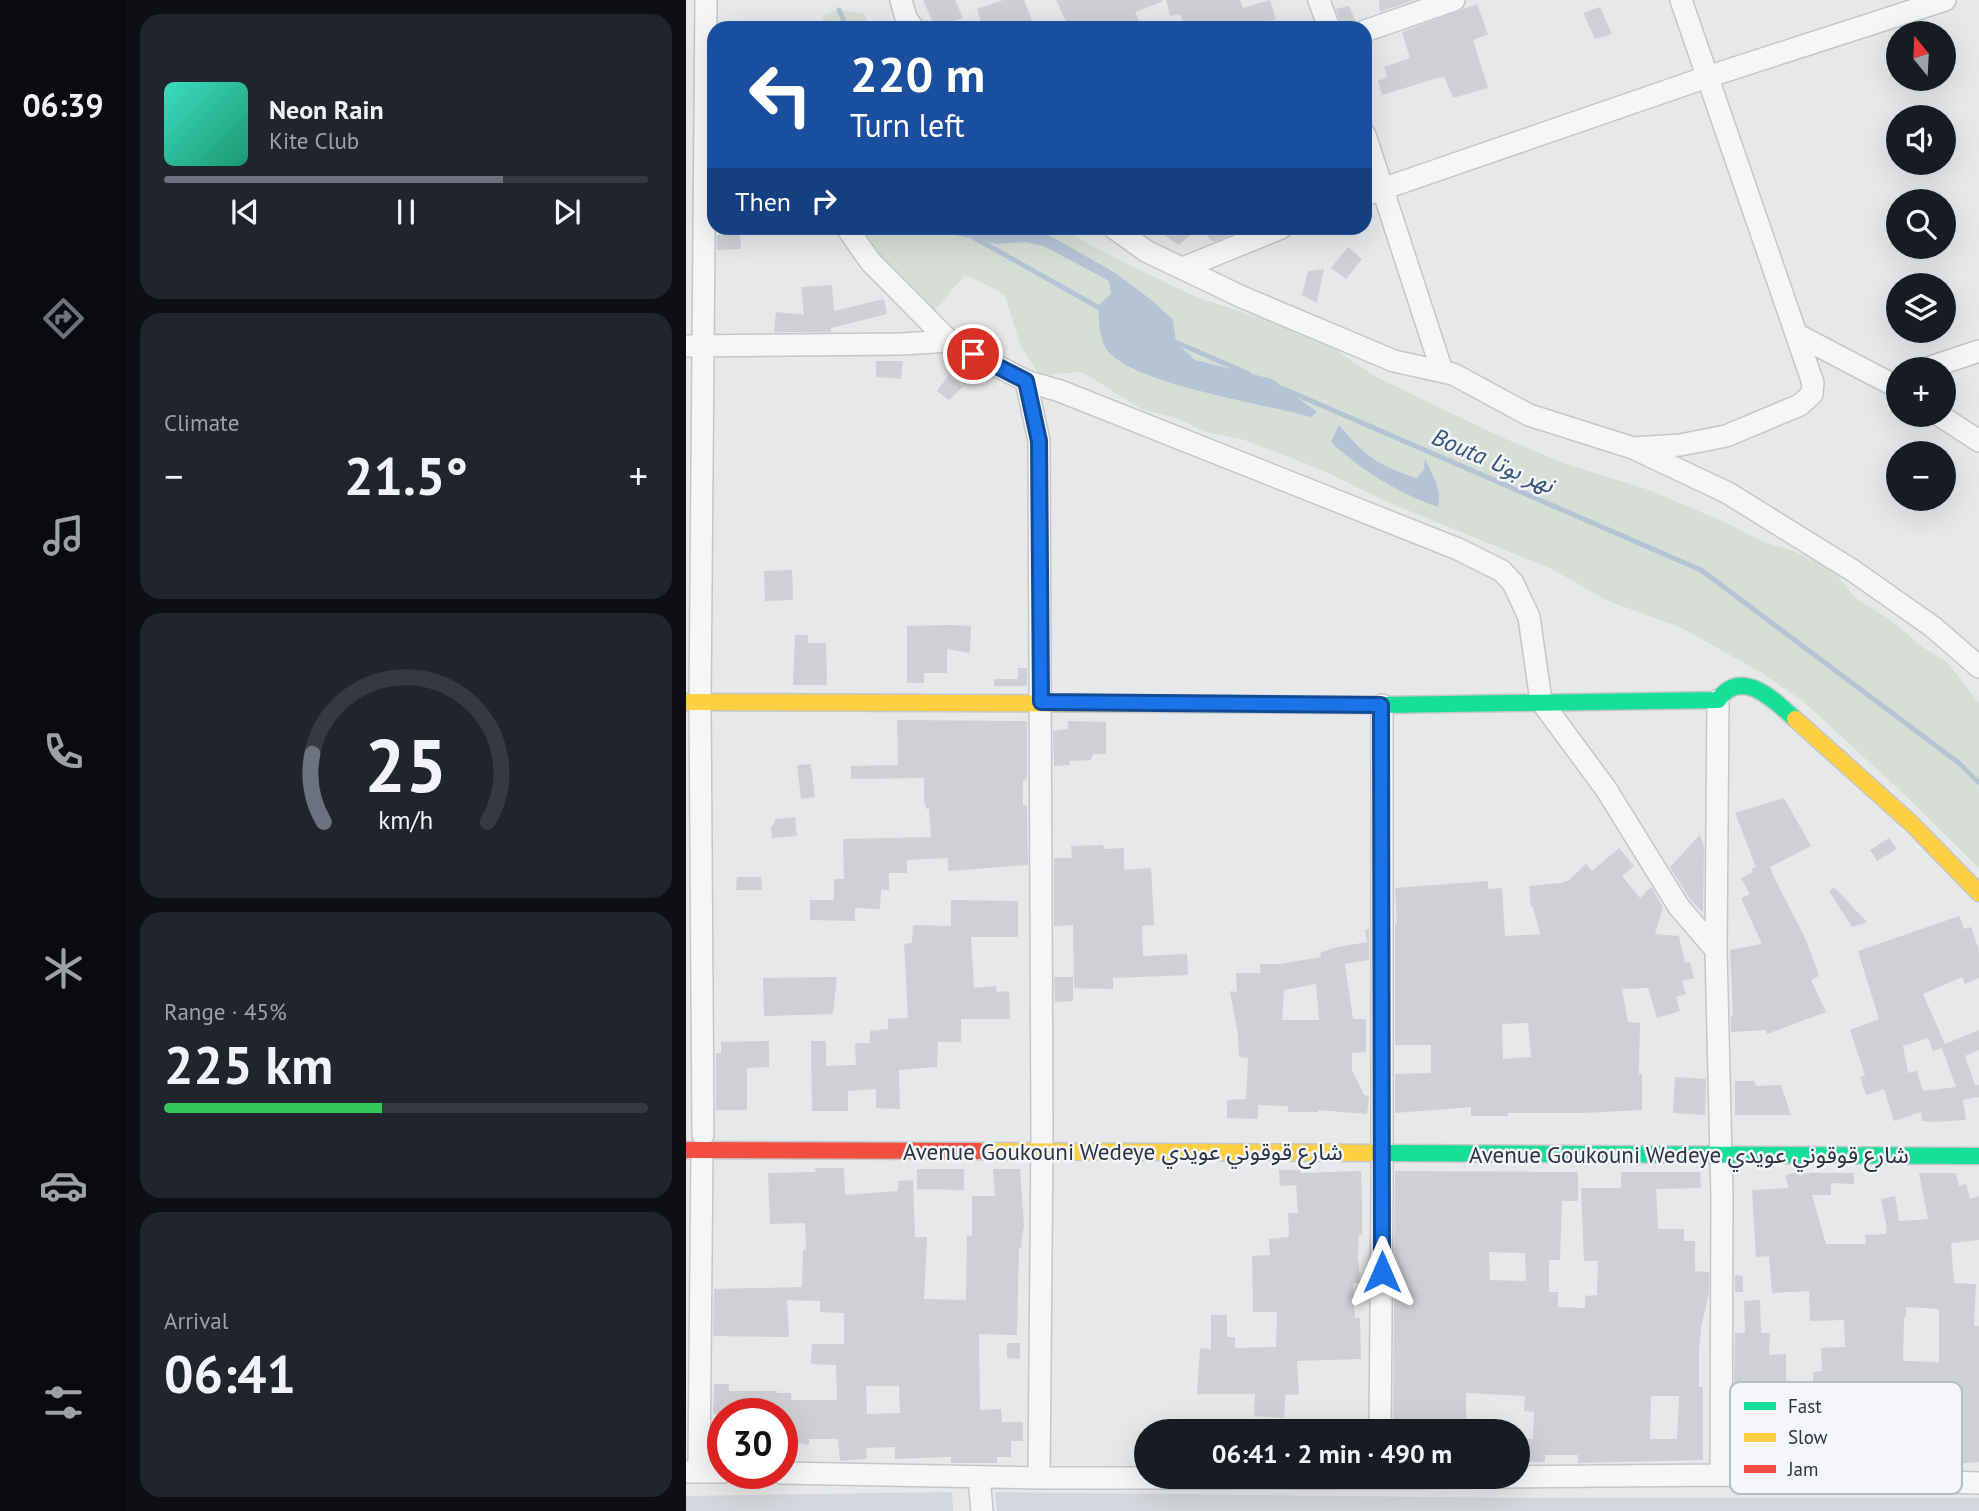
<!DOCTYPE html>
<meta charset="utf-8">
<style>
body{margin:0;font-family:"PT Sans","Noto Sans Arabic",sans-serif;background:#20242c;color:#f1f3f6;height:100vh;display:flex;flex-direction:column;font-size:26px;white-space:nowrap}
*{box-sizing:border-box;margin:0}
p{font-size:23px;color:#9ea1a6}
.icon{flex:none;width:38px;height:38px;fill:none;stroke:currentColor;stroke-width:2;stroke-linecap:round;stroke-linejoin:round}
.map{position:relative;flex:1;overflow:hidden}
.drawer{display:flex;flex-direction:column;gap:14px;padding:14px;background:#0d0f14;width:560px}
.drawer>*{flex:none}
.top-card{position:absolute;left:21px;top:21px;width:665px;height:214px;border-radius:21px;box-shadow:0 7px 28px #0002;background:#1a4fa0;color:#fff;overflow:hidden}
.needle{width:46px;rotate:342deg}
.controls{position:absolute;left:1200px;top:21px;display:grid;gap:14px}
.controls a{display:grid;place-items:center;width:70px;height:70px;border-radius:50%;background:#171b24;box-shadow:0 7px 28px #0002;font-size:35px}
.speed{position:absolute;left:21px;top:1398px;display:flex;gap:14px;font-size:35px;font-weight:700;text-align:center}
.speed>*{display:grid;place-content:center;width:91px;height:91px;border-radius:50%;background:#171b24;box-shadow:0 7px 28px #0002;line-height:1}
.speed .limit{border:10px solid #d22;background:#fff;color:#111}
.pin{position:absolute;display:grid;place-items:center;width:60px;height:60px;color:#fff;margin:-30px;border:4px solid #fff;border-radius:50%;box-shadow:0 2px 7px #0007}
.me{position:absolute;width:77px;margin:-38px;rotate:0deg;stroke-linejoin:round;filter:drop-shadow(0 0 5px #0008)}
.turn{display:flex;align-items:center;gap:24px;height:147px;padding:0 28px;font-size:32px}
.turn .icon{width:91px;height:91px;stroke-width:2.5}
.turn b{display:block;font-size:49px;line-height:60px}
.then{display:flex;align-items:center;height:66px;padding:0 28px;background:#0003;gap:14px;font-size:26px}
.big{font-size:52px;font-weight:700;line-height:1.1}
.drawer .widget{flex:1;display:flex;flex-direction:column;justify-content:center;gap:10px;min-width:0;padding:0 24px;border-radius:21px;background:#20242c}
.drawer .dial{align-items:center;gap:0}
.dial svg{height:182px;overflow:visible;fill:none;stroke:#363941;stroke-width:7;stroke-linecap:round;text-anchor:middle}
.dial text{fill:#f1f3f6;stroke:none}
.song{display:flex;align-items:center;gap:21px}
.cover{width:84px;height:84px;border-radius:10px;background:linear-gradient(135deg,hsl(170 70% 55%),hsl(160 70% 35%))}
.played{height:7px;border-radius:4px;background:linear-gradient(90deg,#6c737f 70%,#363941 70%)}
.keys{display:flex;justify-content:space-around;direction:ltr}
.heat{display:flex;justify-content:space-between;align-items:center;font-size:38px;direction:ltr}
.charge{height:10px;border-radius:5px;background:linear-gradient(90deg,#34c759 45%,#363941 0)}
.trip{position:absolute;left:448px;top:1419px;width:396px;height:70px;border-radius:35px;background:#171b24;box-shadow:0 7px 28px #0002;font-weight:700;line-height:70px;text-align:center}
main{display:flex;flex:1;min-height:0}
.tab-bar{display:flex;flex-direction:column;width:126px;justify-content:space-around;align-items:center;background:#090b0e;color:#9ea1a6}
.tab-bar .icon{width:49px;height:49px}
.tab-bar .on{color:#6c737f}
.tab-bar b{font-size:32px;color:#f1f3f6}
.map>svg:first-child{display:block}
</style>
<main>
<nav class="tab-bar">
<b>06:39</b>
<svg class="icon on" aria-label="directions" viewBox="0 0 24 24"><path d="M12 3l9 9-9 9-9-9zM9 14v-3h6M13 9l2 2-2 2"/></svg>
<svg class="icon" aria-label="music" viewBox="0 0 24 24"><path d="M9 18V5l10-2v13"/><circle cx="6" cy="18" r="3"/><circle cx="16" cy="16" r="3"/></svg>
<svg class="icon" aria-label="phone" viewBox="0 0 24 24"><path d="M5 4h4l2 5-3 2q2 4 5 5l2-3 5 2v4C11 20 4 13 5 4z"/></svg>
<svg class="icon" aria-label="climate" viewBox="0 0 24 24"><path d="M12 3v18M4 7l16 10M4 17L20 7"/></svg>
<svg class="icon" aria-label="car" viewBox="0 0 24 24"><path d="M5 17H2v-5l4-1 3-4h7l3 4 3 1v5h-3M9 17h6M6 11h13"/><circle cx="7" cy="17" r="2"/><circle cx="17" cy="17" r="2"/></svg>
<svg class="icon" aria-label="filters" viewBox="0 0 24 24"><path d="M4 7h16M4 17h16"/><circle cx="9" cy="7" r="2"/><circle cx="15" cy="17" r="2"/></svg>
</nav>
<section class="drawer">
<div class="widget">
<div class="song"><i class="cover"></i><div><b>Neon Rain</b><p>Kite Club</p></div></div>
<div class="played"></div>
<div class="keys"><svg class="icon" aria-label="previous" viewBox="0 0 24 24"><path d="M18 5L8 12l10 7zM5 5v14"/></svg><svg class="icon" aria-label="pause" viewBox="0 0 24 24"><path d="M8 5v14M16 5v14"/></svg><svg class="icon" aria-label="next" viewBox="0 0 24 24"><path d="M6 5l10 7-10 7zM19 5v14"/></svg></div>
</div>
<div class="widget"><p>Climate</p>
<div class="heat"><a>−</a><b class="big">21.5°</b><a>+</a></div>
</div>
<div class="widget dial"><svg viewBox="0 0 100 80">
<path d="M14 69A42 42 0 1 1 86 69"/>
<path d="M14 69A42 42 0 0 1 9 39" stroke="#6c737f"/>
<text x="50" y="56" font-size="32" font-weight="700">25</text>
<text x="50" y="72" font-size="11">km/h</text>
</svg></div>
<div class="widget"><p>Range · 45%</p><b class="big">225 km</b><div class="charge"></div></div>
<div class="widget"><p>Arrival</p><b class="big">06:41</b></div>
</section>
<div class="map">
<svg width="1293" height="1511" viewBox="0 0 1293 1511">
<rect width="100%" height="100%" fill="#e6e8ea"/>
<path fill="#d4d7dd" d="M 266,1492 L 267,1511 L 0,1511 L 0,1496 Z
M 309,1492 L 831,1498 L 1293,1498 L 1293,1511 L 311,1511 Z"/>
<path fill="#d6ded6" d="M 153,10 L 177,13 L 186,28 L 136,28 L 137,15 Z
M 170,228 L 376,228 L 407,247 L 510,297 L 628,336 L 692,378 L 815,437 L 880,464 L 963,490 L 1045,525 L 1075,541 L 1110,552 L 1148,571 L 1169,598 L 1203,619 L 1238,648 L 1261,662 L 1293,703 L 1293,868 L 1224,800 L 1118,702 L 1076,673 L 994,627 L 922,601 L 866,569 L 699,501 L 634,469 L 558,440 L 516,431 L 491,418 L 457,410 L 396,372 L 354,375 L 335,347 L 319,296 L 308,288 L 279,275 L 249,310 L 190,259 Z"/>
<path fill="#b4c4d5" d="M 254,228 L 350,228 L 428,272 L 468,302 L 487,320 L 490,343 L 509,360 L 586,379 L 631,412 L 625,417 C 581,404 441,384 419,347 C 413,335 412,317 413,305 L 425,294 L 423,281 L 358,246 L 340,242 L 311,244 L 265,234 Z
M 653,425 C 680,457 690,464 730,478 L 738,470 L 739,459 C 746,474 757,490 752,507 C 713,494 675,470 645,442 Z"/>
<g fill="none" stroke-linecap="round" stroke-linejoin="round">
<path stroke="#b4c4d5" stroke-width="5" d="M 153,10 L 161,28
M 287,237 L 419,311
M 485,340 L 563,374
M 598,389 L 1015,570 L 1273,763 L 1293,783"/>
</g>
<path fill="#ced0d3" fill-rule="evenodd" d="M 237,0 L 269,0 L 277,18 L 249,27 Z
M 317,0 L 338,0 L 349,28 L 297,28 L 291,9 Z
M 370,0 L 476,0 L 476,2 L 449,12 L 456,28 L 383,28 Z
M 480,0 L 554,0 L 557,8 L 584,0 L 590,19 L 560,28 L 502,28 L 500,21 L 497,22 L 494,14 L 484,16 Z
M 693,0 L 728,0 L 694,12 Z
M 791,4 L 802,34 L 787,40 L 802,88 L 767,98 L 758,76 L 696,95 L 692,81 L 701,77 L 698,67 L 724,58 L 716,32 Z
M 663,6 L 670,22 L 656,27 L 650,9 Z
M 914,7 L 926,34 L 909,39 L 897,13 Z
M 467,228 L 512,228 L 493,245 Z
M 514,228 L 540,228 L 544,235 L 527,242 Z
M 54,234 L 55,249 L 31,250 L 31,235 Z
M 662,247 L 676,259 L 660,279 L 645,268 Z
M 638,269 L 631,303 L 616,295 L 622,271 Z
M 146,285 L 148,311 L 198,299 L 201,314 L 145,328 L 145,332 L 88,332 L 90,312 L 118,315 L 115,287 Z
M 190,361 L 217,361 L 215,379 L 190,377 Z
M 262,376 L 277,387 L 263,400 L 251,391 Z
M 106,570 L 107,600 L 79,601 L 78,571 Z
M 263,625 L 285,626 L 284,653 L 261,649 L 261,673 L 238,673 L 238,683 L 221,683 L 221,626 Z
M 109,635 L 122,635 L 122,643 L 140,643 L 141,685 L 107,685 Z
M 332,668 L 341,668 L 341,686 L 308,686 L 308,679 L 332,679 Z
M 211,720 L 341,721 L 341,779 L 337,780 L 337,805 L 341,805 L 342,865 L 262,871 L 262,858 L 221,860 L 221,873 L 203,873 L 203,890 L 195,890 L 194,909 L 169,908 L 169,921 L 124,920 L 124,900 L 148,900 L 148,879 L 158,879 L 157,839 L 245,837 L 243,808 L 240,809 L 238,799 L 238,778 L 165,779 L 165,766 L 212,765 Z
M 382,721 L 420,722 L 420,754 L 407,754 L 405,760 L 383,761 L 384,765 L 368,766 L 367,731 L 382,729 Z
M 125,764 L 129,797 L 115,799 L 111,765 Z
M 1098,798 L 1125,846 L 1084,867 L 1088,877 L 1120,940 L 1133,976 L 1125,980 L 1140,1012 L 1081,1034 L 1080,1030 L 1045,1032 L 1045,1017 L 1047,1016 L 1044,950 L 1076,944 L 1055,898 L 1064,894 L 1055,878 L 1067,872 L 1065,869 L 1070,867 L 1049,813 Z
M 109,817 L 111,836 L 86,838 L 85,828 L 90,819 Z
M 1014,835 L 1018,846 L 1017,913 L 1004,899 L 984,867 Z
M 1203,838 L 1211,849 L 1191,861 L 1184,850 Z
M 417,845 L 418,849 L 438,848 L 438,870 L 465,868 L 468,925 L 456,926 L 457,956 L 501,954 L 502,975 L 427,978 L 427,989 L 388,988 L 387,925 L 368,926 L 368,858 L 386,858 L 385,846 Z
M 933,848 L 948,866 L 936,876 L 954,898 L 965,887 L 977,907 L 969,934 L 993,936 L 999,963 L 1004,962 L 1008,978 L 996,981 L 1000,994 L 990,997 L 994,1011 L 971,1018 L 962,988 L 936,989 L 942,1022 L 954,1023 L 953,1066 L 953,1074 L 956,1074 L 956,1110 L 896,1113 L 822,1113 L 822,1116 L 785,1116 L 785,1107 L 709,1113 L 709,1074 L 745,1073 L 745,1045 L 709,1045 L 709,923 L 711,923 L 709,888 L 802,881 L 802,889 L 816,888 L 819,936 L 854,934 L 847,907 L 845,907 L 843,886 L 875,883 L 883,880 L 900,864 L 906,871 ZM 842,1023 L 845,1057 L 817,1059 L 816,1024 Z
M 51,877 L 75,877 L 76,890 L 50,890 Z
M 1148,887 L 1181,922 L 1166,927 L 1143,891 Z
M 265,900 L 332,901 L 332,937 L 285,937 L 288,988 L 310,986 L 311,992 L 323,991 L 324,1019 L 275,1019 L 275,1042 L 252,1042 L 251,1067 L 213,1070 L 214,1109 L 190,1108 L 190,1089 L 162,1091 L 162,1111 L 126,1111 L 125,1041 L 140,1041 L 140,1066 L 170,1065 L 169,1043 L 184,1043 L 184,1031 L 202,1029 L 202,1019 L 222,1018 L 218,944 L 226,943 L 227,925 L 265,926 Z
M 1273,916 L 1278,929 L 1285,927 L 1293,950 L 1293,978 L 1279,984 L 1276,977 L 1237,994 L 1259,1044 L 1293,1030 L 1293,1050 L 1279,1056 L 1289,1085 L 1293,1085 L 1293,1097 L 1277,1100 L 1280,1120 L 1247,1122 L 1236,1121 L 1235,1112 L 1208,1121 L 1198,1089 L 1180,1095 L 1174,1077 L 1179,1075 L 1164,1030 L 1193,1019 L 1172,951 ZM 1242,1038 L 1247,1051 L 1256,1048 L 1270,1087 L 1237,1091 L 1231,1071 L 1222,1073 L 1217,1046 Z
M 683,929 L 683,960 L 659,964 L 667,1019 L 680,1019 L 680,1052 L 666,1053 L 666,1070 L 678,1095 L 683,1096 L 681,1114 L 632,1110 L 632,1112 L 602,1112 L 602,1106 L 572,1105 L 572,1119 L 541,1118 L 541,1100 L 560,1099 L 562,1058 L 553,1057 L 552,1035 L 544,991 L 551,992 L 550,973 L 575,973 L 574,964 L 593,964 L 635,957 L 634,953 L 647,948 L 681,942 L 679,930 ZM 630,984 L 633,1020 L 596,1020 L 598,990 Z
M 151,977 L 147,1014 L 78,1016 L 77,978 Z
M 368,977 L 387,977 L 387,1001 L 369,1002 Z
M 83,1041 L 83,1067 L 61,1068 L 61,1110 L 30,1110 L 30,1053 L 35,1053 L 35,1042 Z
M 989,1077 L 1020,1079 L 1019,1115 L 987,1113 Z
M 1049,1081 L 1068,1081 L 1070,1086 L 1095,1085 L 1105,1115 L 1049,1115 Z
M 129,1168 L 158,1168 L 159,1195 L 212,1191 L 212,1181 L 227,1180 L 229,1237 L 241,1237 L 238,1299 L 280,1300 L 281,1235 L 286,1236 L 286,1196 L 309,1196 L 307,1169 L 334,1169 L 338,1225 L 335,1248 L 333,1248 L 331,1335 L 293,1334 L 294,1410 L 315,1409 L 316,1422 L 337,1422 L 337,1441 L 325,1441 L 325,1457 L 311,1457 L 311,1463 L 265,1463 L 265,1457 L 209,1459 L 209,1447 L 180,1448 L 181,1459 L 154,1461 L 152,1439 L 123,1439 L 123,1445 L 96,1441 L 96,1414 L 27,1414 L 28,1384 L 43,1384 L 43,1391 L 91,1391 L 91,1393 L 105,1393 L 105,1400 L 151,1400 L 150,1365 L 125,1364 L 126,1344 L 158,1344 L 158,1313 L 134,1312 L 134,1301 L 101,1300 L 103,1337 L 27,1336 L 28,1289 L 116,1287 L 117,1250 L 120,1250 L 119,1223 L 84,1224 L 82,1173 L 130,1172 ZM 180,1386 L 213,1386 L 214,1413 L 181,1414 Z
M 231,1169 L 278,1169 L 278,1190 L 231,1189 Z
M 593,1170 L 614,1170 L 615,1173 L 675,1171 L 676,1203 L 676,1235 L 673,1235 L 672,1256 L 674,1283 L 667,1283 L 669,1318 L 674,1318 L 675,1359 L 611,1361 L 613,1394 L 599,1395 L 598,1418 L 568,1416 L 569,1394 L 511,1394 L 514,1348 L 525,1349 L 525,1315 L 541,1315 L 541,1337 L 549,1337 L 549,1348 L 590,1347 L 591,1312 L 567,1312 L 566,1256 L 584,1255 L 583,1239 L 603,1237 L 602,1213 L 612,1213 L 610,1185 L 594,1186 Z
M 709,1171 L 892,1172 L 892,1201 L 876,1201 L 874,1260 L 863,1260 L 863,1292 L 872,1292 L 872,1307 L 899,1308 L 899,1296 L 911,1295 L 912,1261 L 898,1261 L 895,1188 L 935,1188 L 935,1172 L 1014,1172 L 1015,1188 L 970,1189 L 972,1229 L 998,1229 L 998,1241 L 1009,1241 L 1009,1271 L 1023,1272 L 1023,1293 L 1015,1327 L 1013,1352 L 1013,1387 L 1017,1387 L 1017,1460 L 892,1463 L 892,1455 L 859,1455 L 859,1462 L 831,1462 L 831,1438 L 847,1439 L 848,1412 L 838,1411 L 839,1396 L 780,1393 L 780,1432 L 707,1432 ZM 803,1252 L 839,1253 L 840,1281 L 804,1280 ZM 965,1396 L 993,1396 L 991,1439 L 964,1439 Z
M 1106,1173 L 1168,1173 L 1168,1184 L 1145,1183 L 1145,1195 L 1126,1195 L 1140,1244 L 1180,1244 L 1179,1235 L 1200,1234 L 1201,1229 L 1195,1199 L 1209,1196 L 1213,1221 L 1242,1219 L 1233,1173 L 1270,1173 L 1273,1186 L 1280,1184 L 1284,1199 L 1293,1196 L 1293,1240 L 1265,1243 L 1268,1283 L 1290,1284 L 1288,1326 L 1293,1326 L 1293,1462 L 1267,1464 L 1266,1457 L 1226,1456 L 1226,1458 L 1204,1456 L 1205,1450 L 1188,1450 L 1189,1435 L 1151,1439 L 1152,1460 L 1123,1461 L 1123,1465 L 1048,1462 L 1048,1415 L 1082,1412 L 1081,1383 L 1048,1382 L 1049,1333 L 1059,1333 L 1058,1301 L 1074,1300 L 1075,1333 L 1084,1333 L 1083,1355 L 1100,1354 L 1100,1423 L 1127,1423 L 1127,1372 L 1136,1371 L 1135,1348 L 1159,1347 L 1158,1320 L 1124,1321 L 1123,1291 L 1086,1293 L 1083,1256 L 1070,1257 L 1066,1190 L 1103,1188 L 1099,1176 ZM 1220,1307 L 1253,1309 L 1253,1362 L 1217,1361 L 1218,1317 L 1220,1317 ZM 1271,1406 L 1273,1443 L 1244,1443 L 1245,1409 Z
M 1049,1275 L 1057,1276 L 1057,1292 L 1049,1292 Z
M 321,1343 L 334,1343 L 334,1359 L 321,1358 Z"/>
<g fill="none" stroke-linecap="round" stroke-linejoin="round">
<defs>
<path id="street" d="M 215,0 L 220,18 L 227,28
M 633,0 L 643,28
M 679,31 L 768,0
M 679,135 L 756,371
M 679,195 L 1021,77 L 1259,0
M 161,228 L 184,261 L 263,341 L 340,381 L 374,391 L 772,549 L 816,571 L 827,583 L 843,617 L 855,701 L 920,789 L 993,907 L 1030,950
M 428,228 L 460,251 L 556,297 L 708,361 L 767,374 L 843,415 L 947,448 L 994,445 L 1040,436 L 1114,405 L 1126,394 L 1127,383 L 995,0
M 497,268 L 595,228
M 1110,334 L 1213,388
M 0,346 L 216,344 L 263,341
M 1239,369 L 1293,351
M 340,381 L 353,441 L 356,1136 L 353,1478
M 1253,415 L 1293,441
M 949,449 L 1042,493 L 1166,570 L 1247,627 L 1293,667
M 1032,700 L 1030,950 L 1036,1197 L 1035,1475
M 17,1135 L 14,702 L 20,0
M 694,1432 L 696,1193 L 696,705
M 0,1472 L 37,1472
M 13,1472 L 16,1150
M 96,1473 L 353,1478 L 693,1478 L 1035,1475 L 1293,1483
M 293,1477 L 296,1511"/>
<path id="fast" d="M 503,704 L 696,705 L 1032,700 C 1056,667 1088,700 1109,719
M 694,1153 L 1293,1156"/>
<path id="slow" d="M 0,702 L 503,704
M 1109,719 L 1225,823 L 1293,893
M 293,1151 L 694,1153"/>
<path id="jam" d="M 0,1150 L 293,1151"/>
</defs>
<use href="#street" stroke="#c4c6c8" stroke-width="24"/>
<use href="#fast" stroke="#c4c6c8" stroke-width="19"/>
<use href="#slow" stroke="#c4c6c8" stroke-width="19"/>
<use href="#jam" stroke="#c4c6c8" stroke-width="19"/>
<use href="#street" stroke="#f5f6f7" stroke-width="21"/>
<use href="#fast" stroke="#16e098" stroke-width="16"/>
<use href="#slow" stroke="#ffcf43" stroke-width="16"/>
<use href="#jam" stroke="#f24e42" stroke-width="16"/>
</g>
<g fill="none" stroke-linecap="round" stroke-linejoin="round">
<defs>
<path id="route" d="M 287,354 L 340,381 L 353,441 L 355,702 L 695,705 L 696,1272"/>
</defs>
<use href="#route" stroke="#114b97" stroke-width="18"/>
<use href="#route" stroke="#1a73e8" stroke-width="12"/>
</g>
<g text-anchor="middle" stroke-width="5" stroke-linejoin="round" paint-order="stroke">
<g font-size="23" fill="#2b3445" stroke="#f4f6f9">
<text x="437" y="1160">Avenue Goukouni Wedeye شارع قوقوني عويدي</text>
<text x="1003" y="1163">Avenue Goukouni Wedeye شارع قوقوني عويدي</text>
</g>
<g font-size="24" font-style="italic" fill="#34527a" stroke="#f4f6f9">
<text transform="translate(807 461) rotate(23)" y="8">Bouta نهر بوتا</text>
</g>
</g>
<rect x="1044" y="1382" width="232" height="112" rx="10" fill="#f4f6f9" stroke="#b8bcc3" stroke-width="2"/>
<rect x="1058" y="1402" width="32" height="8" fill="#16e098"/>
<rect x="1058" y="1433" width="32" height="9" fill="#ffcf43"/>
<rect x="1058" y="1465" width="32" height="8" fill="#f24e42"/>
<g font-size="19" fill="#2b3445">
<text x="1102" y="1413">Fast</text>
<text x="1102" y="1444">Slow</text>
<text x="1102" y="1476">Jam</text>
</g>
</svg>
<div class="controls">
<a><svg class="needle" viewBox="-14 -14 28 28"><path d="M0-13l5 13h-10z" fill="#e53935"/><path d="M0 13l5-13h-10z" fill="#9ea1a6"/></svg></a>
<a><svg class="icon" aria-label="sound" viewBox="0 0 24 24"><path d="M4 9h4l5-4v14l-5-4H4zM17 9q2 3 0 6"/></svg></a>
<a><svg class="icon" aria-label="search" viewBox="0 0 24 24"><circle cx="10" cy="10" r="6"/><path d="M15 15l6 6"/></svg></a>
<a><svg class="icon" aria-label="layers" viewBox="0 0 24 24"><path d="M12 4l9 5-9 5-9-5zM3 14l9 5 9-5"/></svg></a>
<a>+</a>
<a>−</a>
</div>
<div class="speed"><div class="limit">30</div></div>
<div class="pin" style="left:287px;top:354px;background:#d93025"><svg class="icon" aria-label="arrive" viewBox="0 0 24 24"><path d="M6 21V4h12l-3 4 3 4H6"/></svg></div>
<svg class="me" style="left:696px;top:1272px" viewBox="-20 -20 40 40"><path d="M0-17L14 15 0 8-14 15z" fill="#1a73e8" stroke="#fff" stroke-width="4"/></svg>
<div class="trip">06:41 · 2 min · 490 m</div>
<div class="top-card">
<div class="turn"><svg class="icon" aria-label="left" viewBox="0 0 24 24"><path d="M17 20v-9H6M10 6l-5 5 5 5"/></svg><div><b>220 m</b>Turn left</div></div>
<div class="then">Then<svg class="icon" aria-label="right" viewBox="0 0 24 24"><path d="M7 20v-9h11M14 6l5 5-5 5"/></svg></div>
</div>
</div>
</main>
